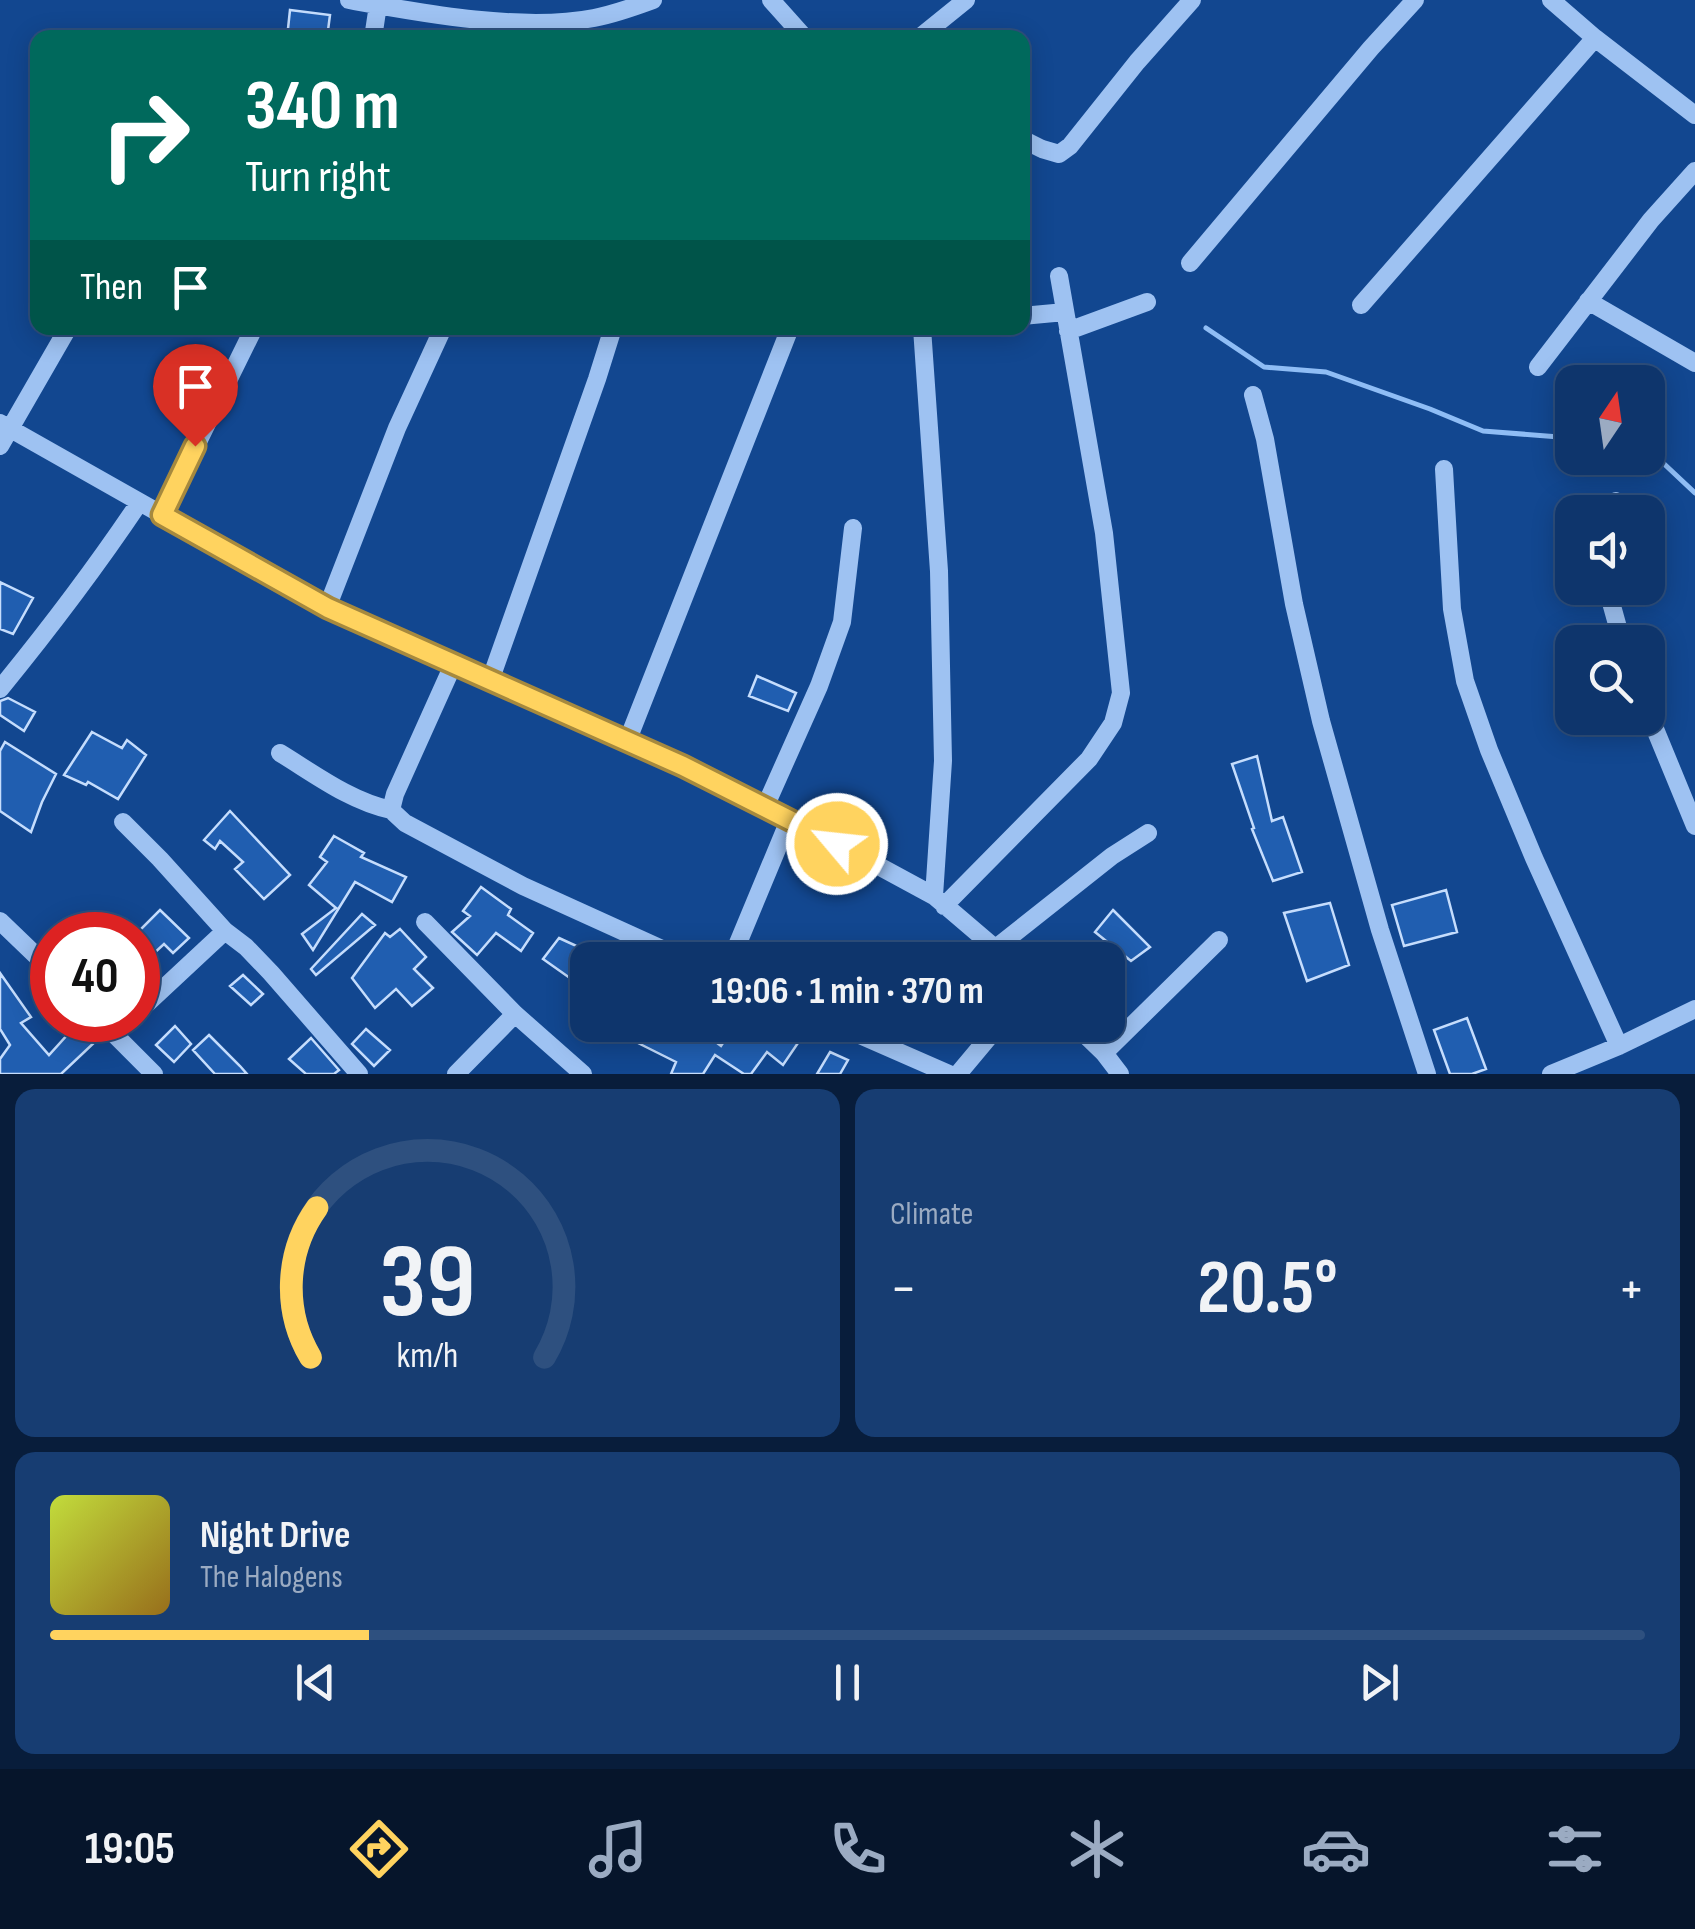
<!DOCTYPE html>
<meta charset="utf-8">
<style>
body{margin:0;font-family:"Sofia Sans Condensed",sans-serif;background:#173d72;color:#f1f3f6;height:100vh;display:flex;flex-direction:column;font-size:38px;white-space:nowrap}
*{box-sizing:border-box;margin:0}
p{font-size:32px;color:#9babc2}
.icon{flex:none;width:55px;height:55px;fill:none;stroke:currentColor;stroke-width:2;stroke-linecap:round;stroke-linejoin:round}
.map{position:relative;height:1074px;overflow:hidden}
.drawer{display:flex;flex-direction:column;gap:15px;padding:15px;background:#081d3b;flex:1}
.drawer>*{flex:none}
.guide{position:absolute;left:30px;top:30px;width:1000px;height:305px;border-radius:20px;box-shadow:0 5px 25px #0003,0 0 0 2px #2e507f;background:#00695c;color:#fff;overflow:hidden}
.needle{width:65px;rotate:13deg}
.buttons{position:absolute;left:1555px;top:365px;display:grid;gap:20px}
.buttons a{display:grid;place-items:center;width:110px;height:110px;border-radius:20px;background:#0e356c;box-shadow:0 5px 25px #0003,0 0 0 2px #2e507f;font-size:50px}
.speed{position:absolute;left:30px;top:912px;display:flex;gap:20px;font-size:50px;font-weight:700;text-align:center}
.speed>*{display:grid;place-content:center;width:130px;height:130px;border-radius:50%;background:#0e356c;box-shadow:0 5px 25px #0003,0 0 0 2px #2e507f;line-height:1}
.speed .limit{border:15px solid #d22;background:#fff;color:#111}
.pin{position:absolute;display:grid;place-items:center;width:85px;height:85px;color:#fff;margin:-102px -42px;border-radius:50% 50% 50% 0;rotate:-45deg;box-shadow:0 0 10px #0007}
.pin .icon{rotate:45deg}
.me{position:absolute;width:110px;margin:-55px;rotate:298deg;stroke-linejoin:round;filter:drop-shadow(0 0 8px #0008)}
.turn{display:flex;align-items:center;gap:35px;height:210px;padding:0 50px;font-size:45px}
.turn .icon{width:130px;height:130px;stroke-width:2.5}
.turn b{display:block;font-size:70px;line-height:85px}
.then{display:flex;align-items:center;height:95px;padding:0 50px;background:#0003;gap:20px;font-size:38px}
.big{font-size:75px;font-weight:700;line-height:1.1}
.drawer .widget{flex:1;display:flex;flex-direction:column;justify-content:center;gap:15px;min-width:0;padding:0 35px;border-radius:20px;background:#173d72}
.drawer .dial{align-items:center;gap:0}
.dial svg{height:260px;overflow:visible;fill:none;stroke:#2e507f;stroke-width:7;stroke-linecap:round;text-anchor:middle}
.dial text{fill:#f1f3f6;stroke:none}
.song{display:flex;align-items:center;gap:30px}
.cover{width:120px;height:120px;border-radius:15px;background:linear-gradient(135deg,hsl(70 70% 55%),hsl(40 70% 35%))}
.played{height:10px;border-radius:5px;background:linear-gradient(90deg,#ffd35f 20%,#2e507f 20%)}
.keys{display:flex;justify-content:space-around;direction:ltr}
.heat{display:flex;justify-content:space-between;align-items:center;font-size:55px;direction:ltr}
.drawer .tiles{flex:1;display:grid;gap:15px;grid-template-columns:1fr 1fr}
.widget:last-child{grid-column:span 2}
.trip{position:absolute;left:570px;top:942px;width:555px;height:100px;border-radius:20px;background:#0e356c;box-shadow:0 5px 25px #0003,0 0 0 2px #2e507f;font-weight:700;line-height:100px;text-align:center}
.menu{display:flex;height:160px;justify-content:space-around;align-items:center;background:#06152b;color:#9babc2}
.menu .icon{width:70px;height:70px}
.menu .on{color:#ffd35f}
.menu b{font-size:45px;color:#f1f3f6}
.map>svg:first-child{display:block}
</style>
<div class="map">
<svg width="1695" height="1074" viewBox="0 0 1695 1074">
<rect width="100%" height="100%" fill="#124790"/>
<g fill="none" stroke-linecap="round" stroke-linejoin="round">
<path stroke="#8fbdf5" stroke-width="5" d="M 1206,328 L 1264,367 L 1326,372 L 1430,409 L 1483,431 L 1572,438
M 1648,457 L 1661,461 L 1695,493"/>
</g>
<path fill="#205eb0" stroke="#c5ddfd" stroke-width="2.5" d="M 290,10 L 330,15 L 327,38 L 287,38 Z
M 0,582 L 33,598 L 13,634 L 0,629 Z
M 757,676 L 796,693 L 788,711 L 749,696 Z
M 8,698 L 35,712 L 24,731 L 0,715 L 0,701 Z
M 92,732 L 122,748 L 127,740 L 146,755 L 118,799 L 88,782 L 86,785 L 64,775 Z
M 5,742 L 56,774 L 42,802 L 31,832 L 0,811 L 0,751 Z
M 1257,756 L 1272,821 L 1283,817 L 1302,872 L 1273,881 L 1252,829 L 1254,828 L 1232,764 Z
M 230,811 L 290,875 L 264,899 L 235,869 L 243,862 L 220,841 L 215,849 L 204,840 Z
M 334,836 L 364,853 L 361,857 L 406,877 L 392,902 L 355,882 L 313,950 L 302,934 L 336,908 L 309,885 L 327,862 L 320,857 Z
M 481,887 L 511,909 L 508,915 L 533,933 L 521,951 L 496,933 L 477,955 L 452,932 L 470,916 L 463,911 Z
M 1446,890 L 1457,932 L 1404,946 L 1392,905 Z
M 1330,903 L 1349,965 L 1307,981 L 1284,913 Z
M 160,910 L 189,938 L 173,953 L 164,944 L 138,968 L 138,932 Z
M 1113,910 L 1150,947 L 1131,961 L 1095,932 Z
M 362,914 L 375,925 L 316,975 L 311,969 Z
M 400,929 L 426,957 L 414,969 L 433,988 L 412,1006 L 396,989 L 375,1008 L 352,978 L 385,933 L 390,937 Z
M 559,938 L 594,954 L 590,960 L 588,960 L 588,965 L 577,983 L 543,959 Z
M 621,944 L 629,948 L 644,960 L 601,960 Z
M 0,973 L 31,1017 L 21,1023 L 49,1055 L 79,1022 L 98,1039 L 61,1074 L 0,1074 L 0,1059 L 10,1045 L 0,1029 Z
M 243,975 L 263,994 L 251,1005 L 230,986 Z
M 1467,1018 L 1486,1069 L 1472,1074 L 1450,1074 L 1434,1030 Z
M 631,1025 L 653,1025 L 680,1038 L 688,1025 L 693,1025 L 721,1046 L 735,1025 L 781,1025 L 778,1029 L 800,1040 L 783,1065 L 767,1052 L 751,1074 L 744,1074 L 715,1055 L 703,1074 L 671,1074 L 676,1062 L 626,1037 Z
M 175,1026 L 191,1044 L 174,1062 L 156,1045 Z
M 366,1029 L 390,1050 L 374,1066 L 352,1044 Z
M 209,1035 L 240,1066 L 247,1074 L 215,1074 L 193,1050 Z
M 311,1038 L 339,1070 L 334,1074 L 306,1074 L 289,1059 Z
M 830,1052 L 848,1060 L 840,1074 L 817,1074 Z"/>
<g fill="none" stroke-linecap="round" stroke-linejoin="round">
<path stroke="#9ec2f2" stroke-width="18" d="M 349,0 C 421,13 522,32 594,18 C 614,14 634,7 653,0
M 771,0 L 805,38
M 1551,0 L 1595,38 L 1695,115
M 373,38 L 378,5
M 919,38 L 966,0
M 1022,139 L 1042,149 L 1059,154 L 1070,146 L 1137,62 L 1192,0
M 1190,263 L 1371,48 L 1415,0
M 1588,301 L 1695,363
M 1361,305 L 1595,38
M 1022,316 L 1065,312
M 922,328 L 939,571 L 943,761 L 934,896
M 1068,331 L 1147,302
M 1538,367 L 1651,220 L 1695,171
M 1253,395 L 1265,439 L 1294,604 L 1321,721 L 1380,930 L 1427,1074
M 0,423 L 327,608 L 683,766 L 790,818 L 934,896 L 1009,960
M 0,446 L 68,328
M 1444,469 L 1452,609 L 1465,681 L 1489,750 L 1534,858 L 1619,1046
M 1614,512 L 1616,501
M 162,515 L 254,328
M 1607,588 L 1622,642
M 327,608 L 397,428 L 443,328
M 453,665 L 395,794 L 391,810 L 405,823 L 523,886 L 686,960
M 490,681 L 597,379 L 613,328
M 0,689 C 49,629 96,567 139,503
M 1648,712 L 1695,826
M 627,742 L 790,328
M 280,753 C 316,775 350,801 391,810
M 765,807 L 819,686 L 842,622 L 853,528
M 123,822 L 160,859 L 225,931 L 246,947 L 271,973 L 359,1074
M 944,906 L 1089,759 L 1113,723 L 1121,693 L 1104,533 L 1059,276
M 0,921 L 52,971
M 425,922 L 515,1014 L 583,1074
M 997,947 L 1112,856 L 1148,833
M 731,960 L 790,818
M 138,1012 L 225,931
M 100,1020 L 154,1074
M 837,1025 L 949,1074
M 1075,1025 L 1104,1053 L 1120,1074
M 1104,1053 L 1219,940
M 456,1074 L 515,1014
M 958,1074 L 999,1025
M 1551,1074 L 1619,1046 L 1695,1009"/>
</g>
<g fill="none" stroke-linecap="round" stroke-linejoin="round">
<defs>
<path id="route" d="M 195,446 L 162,515 L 328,608 L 683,766 L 837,844"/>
</defs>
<use href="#route" stroke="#a6893e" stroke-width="25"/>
<use href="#route" stroke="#ffd35f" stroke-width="18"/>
</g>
</svg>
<div class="buttons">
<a><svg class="needle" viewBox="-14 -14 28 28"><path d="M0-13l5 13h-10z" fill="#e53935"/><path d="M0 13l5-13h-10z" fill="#9babc2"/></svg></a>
<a><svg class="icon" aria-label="sound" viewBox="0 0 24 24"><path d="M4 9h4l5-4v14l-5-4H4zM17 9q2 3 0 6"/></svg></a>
<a><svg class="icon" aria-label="search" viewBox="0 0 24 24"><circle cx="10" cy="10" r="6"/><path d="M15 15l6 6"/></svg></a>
</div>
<div class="speed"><div class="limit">40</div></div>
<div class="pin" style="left:195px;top:446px;background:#d93025"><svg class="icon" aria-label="arrive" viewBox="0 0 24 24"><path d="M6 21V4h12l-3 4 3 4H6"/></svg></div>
<svg class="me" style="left:837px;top:844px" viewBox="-20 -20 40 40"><circle r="17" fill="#ffd35f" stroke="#fff" stroke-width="3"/><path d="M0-11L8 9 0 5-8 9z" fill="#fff"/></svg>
<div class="trip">19:06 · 1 min · 370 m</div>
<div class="guide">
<div class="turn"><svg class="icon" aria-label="right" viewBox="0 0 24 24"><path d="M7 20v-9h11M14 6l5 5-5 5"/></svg><div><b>340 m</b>Turn right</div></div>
<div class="then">Then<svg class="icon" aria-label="arrive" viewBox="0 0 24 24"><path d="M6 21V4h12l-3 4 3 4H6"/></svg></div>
</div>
</div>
<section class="drawer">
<div class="tiles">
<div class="widget dial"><svg viewBox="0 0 100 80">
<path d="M14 69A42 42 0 1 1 86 69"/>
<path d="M14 69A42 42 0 0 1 16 23" stroke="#ffd35f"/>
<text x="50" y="56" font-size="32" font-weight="700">39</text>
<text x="50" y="72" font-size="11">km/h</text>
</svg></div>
<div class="widget"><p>Climate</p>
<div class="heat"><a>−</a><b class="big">20.5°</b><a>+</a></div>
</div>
<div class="widget">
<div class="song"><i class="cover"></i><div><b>Night Drive</b><p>The Halogens</p></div></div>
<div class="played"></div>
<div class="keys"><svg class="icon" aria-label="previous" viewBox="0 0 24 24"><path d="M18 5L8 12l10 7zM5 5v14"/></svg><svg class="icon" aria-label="pause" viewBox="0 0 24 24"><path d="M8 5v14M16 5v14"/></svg><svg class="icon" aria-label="next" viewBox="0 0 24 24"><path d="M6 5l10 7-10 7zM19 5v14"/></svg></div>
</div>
</div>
</section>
<nav class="menu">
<b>19:05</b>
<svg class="icon on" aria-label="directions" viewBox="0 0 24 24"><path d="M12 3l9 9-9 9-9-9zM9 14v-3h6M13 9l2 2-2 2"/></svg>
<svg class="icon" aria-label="music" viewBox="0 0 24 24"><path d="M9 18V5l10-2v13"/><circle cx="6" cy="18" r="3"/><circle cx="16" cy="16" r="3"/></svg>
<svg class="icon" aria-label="phone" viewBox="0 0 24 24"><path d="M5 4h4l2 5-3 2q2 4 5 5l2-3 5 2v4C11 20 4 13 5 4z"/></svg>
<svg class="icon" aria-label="climate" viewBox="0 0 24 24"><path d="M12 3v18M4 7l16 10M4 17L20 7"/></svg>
<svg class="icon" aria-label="car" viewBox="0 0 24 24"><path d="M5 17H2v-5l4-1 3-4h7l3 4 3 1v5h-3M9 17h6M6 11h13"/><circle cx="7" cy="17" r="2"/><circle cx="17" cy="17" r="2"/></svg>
<svg class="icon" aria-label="filters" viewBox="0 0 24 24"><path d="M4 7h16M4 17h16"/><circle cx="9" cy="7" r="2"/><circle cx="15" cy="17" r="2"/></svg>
</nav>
